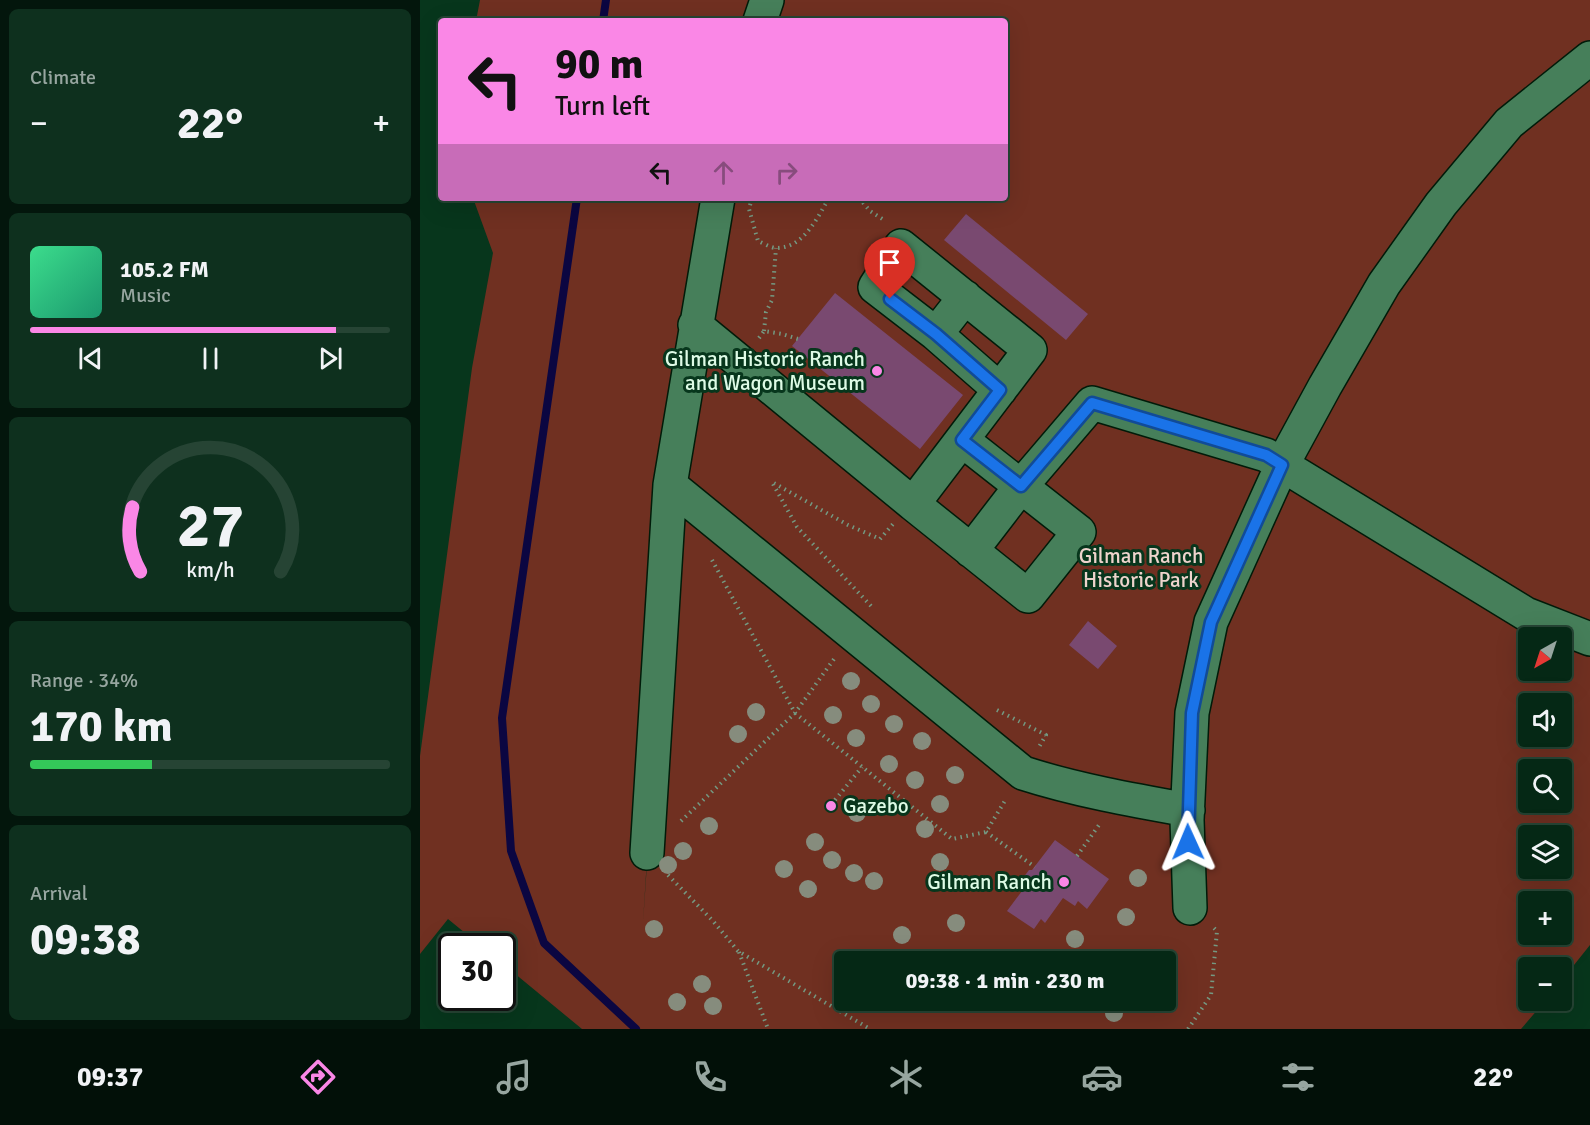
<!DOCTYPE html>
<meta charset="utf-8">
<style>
body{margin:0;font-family:Signika,sans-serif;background:#0e301e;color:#f1f3f6;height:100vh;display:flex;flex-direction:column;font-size:22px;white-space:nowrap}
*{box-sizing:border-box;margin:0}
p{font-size:20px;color:#97a6a0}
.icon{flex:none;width:33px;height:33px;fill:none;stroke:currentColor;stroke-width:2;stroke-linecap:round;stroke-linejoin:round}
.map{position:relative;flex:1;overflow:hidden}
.details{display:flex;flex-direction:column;gap:9px;padding:9px;background:#03160c;width:420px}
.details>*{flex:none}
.banner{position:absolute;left:18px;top:18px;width:570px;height:183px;border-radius:6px;box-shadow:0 6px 24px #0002,0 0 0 2px #264434;background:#fa87e6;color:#111;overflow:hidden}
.needle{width:39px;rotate:219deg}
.tools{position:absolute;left:1098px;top:627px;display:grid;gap:12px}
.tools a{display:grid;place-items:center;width:54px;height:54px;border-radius:6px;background:#052815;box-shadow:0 6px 24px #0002,0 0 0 2px #264434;font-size:30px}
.speed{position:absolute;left:18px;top:933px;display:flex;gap:12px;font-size:30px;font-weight:700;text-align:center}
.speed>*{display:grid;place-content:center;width:78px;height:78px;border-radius:50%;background:#052815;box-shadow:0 6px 24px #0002,0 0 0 2px #264434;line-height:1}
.speed .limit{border:3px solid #111;border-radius:9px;background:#fff;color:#111}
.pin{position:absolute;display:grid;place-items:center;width:51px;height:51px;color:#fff;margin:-62px -26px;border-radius:50% 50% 50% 0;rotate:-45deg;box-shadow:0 0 6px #0007}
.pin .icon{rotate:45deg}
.me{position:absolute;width:66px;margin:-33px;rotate:359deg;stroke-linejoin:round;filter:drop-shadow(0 0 4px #0008)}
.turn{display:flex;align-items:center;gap:21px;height:126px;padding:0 18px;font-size:27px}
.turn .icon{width:78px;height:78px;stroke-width:2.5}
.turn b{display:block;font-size:42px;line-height:51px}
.lanes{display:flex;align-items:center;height:57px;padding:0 18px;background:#0003;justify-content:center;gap:30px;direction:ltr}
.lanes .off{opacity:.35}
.big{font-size:45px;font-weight:800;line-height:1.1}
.details .widget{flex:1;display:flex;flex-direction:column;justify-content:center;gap:9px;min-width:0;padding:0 21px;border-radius:9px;background:#0e301e}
.details .dial{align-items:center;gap:0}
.dial svg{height:156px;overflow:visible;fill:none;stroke:#264434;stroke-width:7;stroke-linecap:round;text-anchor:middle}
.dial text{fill:#f1f3f6;stroke:none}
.song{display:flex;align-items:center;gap:18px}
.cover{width:72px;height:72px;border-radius:9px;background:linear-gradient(135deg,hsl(150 70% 55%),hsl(160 70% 35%))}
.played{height:6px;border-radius:3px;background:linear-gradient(90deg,#fa87e6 85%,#264434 85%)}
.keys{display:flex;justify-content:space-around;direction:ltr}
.heat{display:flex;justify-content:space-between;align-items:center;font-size:33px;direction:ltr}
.charge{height:9px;border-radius:4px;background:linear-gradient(90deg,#34c759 34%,#264434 0)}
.trip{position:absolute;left:414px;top:951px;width:342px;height:60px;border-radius:6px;background:#052815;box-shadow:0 6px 24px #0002,0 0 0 2px #264434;font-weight:800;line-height:60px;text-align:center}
.menu{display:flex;height:96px;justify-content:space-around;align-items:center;background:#021008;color:#97a6a0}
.menu .icon{width:42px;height:42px}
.menu .current{color:#fa87e6}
.menu b{font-size:27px;color:#f1f3f6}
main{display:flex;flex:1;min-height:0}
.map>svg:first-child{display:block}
</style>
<main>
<section class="details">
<div class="widget"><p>Climate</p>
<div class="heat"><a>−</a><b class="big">22°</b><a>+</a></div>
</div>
<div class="widget">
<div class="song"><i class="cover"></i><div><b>105.2 FM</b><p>Music</p></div></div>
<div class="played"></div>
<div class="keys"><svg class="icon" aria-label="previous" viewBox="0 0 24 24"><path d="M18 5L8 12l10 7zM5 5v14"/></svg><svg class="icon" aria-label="pause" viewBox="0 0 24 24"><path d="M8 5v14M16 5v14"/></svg><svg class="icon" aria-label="next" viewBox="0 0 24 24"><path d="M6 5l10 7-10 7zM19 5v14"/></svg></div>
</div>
<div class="widget dial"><svg viewBox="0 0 100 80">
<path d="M14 69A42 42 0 1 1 86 69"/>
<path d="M14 69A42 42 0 0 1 10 36" stroke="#fa87e6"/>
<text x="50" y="56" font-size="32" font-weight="700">27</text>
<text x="50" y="72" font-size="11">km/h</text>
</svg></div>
<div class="widget"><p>Range · 34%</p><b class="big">170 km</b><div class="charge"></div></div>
<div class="widget"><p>Arrival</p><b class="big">09:38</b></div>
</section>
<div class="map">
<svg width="1170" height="1029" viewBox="0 0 1170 1029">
<rect width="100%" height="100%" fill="#07361c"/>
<path fill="#703021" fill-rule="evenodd" d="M 60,0 L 1170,0 L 1170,945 L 1142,980 L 1142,968 L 1108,968 L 1108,1000 L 1125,1001 L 1101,1029 L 162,1029 L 83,964 L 82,946 L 61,946 L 28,919 L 0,954 L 0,756 L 52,368 L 73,253 L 53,198 L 298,198 L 250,485 L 223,923 L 252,490 L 304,198 L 585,198 L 585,21 L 56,21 ZM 1108,638 L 1142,638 L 1142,670 L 1108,670 ZM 1108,704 L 1142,704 L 1142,736 L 1108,736 ZM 1108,770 L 1142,770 L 1142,802 L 1108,802 ZM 1108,836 L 1142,836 L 1142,868 L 1108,868 ZM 1108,902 L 1142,902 L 1142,934 L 1108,934 ZM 424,962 L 746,962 L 746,1000 L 424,1000 Z"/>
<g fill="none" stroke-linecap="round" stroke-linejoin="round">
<path stroke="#0b0641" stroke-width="8" d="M 183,21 L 186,0
M 157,198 L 82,718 L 91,851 L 124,943 L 216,1029"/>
</g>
<path fill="#794970" d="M 546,214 L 668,314 L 646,340 L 524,240 Z
M 415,293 L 543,395 L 500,449 L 372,346 Z
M 668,621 L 697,646 L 678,669 L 649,645 Z
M 635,840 L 689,879 L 667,909 L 658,901 L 655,906 L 643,898 L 625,923 L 621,919 L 614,929 L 587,911 L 602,891 L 599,885 L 603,878 L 609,870 L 612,870 Z"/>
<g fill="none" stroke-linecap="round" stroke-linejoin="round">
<defs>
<path id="minor" d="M 340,21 L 347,0
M 275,325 L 493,504 L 610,350 L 481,246 L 455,287 L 516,334 L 545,297
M 516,334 L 580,390
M 250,485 L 603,773 C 656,790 712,800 768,810
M 493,504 L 608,596 L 659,532 L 542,440
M 551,551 L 601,486 L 672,403 L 846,455 L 1106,614 L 1170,639
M 227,853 L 250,485 L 298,198
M 770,908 L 767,820 L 772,713 L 791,622 L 862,465 L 905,386 L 964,284 L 1021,204 L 1089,123 L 1170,58"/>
</defs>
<use href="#minor" stroke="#001b09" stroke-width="36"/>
<path stroke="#749982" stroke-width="4" stroke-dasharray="1.5 4.5" stroke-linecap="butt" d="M 332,198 L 329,209 L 338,241 C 343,243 351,248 356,248 C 384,248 397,218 409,198
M 439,198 L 450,211 L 464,220
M 344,331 L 346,312 L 352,300 L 356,248
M 339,338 L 344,331 L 362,334 L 378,339
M 292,560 L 375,713 L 532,839 L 566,832 L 586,799
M 451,606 L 377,527 L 352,482 L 428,525 L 460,539 L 473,524
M 577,710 L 626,735 L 619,747
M 415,800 L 442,767
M 261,821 L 375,713 L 414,659
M 566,832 L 615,867
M 657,856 L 679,825
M 248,875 L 293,921 L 318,951 L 450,1029
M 319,952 L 348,1029
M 768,1029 L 791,995 L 797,931 L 792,926"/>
<use href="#minor" stroke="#467f5a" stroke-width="33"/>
</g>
<g fill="#868c7d">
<circle cx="431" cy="681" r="9"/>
<circle cx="451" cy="704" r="9"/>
<circle cx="336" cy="712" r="9"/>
<circle cx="413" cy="715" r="9"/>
<circle cx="474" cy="724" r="9"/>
<circle cx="318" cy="734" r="9"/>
<circle cx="436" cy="738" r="9"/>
<circle cx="502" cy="741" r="9"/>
<circle cx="469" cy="764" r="9"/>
<circle cx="535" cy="775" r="9"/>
<circle cx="495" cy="780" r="9"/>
<circle cx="520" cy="804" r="9"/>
<circle cx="437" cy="813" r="9"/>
<circle cx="289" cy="826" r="9"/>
<circle cx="505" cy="829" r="9"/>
<circle cx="395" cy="842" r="9"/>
<circle cx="263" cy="851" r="9"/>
<circle cx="412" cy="860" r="9"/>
<circle cx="520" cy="862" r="9"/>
<circle cx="248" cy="865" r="9"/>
<circle cx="364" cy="869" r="9"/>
<circle cx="434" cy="873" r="9"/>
<circle cx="718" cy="878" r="9"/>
<circle cx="454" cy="881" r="9"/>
<circle cx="388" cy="889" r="9"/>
<circle cx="706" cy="917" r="9"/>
<circle cx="536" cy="923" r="9"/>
<circle cx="234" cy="929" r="9"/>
<circle cx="482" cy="935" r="9"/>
<circle cx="655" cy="939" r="9"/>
<circle cx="282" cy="984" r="9"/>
<circle cx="257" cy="1002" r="9"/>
<circle cx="293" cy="1006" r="9"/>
<circle cx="694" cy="1013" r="9"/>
</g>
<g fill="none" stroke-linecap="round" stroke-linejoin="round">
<defs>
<path id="route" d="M 470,299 L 516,334 L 580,390 L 542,440 L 601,486 L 672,403 L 846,455 L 862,465 L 791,622 L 772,713 L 768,842"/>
</defs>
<use href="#route" stroke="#114b97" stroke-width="15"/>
<use href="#route" stroke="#1a73e8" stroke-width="10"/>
</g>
<g fill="#fa87e6" stroke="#07361c" stroke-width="2">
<circle cx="457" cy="371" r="6"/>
<circle cx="411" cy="806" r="6"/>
<circle cx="644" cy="882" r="6"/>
</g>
<g text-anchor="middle" stroke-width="6" stroke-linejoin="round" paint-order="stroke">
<g font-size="21" fill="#defbe6" stroke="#07361c" text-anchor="end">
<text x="445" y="366">Gilman Historic Ranch<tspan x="445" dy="24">and Wagon Museum</tspan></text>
<text x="423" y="813" text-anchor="start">Gazebo</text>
<text x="632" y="889">Gilman Ranch</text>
</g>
<g font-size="21" fill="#eed3cc" stroke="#07361c">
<text x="721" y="563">Gilman Ranch<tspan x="721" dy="24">Historic Park</tspan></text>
</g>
</g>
</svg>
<div class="tools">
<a><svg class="needle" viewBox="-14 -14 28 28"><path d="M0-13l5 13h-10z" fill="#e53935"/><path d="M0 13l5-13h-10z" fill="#97a6a0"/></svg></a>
<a><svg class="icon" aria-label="sound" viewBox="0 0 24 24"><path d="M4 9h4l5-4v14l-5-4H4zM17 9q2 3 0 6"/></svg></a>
<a><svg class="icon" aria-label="search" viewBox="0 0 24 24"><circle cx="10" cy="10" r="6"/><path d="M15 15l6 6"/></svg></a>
<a><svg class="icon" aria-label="layers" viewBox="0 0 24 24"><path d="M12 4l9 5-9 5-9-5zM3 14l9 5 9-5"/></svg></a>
<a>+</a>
<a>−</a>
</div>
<div class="speed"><div class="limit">30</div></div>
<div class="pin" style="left:470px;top:299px;background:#d93025"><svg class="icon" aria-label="arrive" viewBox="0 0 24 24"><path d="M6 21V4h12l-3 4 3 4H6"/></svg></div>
<svg class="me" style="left:768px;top:842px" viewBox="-20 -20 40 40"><path d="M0-17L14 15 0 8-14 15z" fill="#1a73e8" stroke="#fff" stroke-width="4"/></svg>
<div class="trip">09:38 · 1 min · 230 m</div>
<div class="banner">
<div class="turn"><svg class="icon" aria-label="left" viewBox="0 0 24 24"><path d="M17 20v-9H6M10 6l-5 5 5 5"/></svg><div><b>90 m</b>Turn left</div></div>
<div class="lanes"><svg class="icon" aria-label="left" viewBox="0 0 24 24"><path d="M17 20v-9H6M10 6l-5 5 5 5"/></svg><svg class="icon off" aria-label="ahead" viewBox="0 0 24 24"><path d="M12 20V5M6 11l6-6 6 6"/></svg><svg class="icon off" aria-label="right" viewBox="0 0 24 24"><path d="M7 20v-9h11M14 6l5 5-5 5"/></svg></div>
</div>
</div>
</main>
<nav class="menu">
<b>09:37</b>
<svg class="icon current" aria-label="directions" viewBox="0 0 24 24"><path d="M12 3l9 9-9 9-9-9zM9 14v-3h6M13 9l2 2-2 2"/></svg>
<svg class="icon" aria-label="music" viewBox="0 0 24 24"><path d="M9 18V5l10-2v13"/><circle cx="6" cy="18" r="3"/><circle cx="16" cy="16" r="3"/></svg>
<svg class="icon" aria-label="phone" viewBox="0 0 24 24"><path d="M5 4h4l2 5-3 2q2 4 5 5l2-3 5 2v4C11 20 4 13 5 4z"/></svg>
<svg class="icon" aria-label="climate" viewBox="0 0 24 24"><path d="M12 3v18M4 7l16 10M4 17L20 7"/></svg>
<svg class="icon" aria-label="car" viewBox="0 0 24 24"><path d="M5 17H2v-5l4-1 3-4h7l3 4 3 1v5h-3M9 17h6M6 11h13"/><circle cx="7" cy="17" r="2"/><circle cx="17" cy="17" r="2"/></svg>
<svg class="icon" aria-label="filters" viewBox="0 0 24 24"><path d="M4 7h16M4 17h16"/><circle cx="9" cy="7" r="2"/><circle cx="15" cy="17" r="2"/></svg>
<b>22°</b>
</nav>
